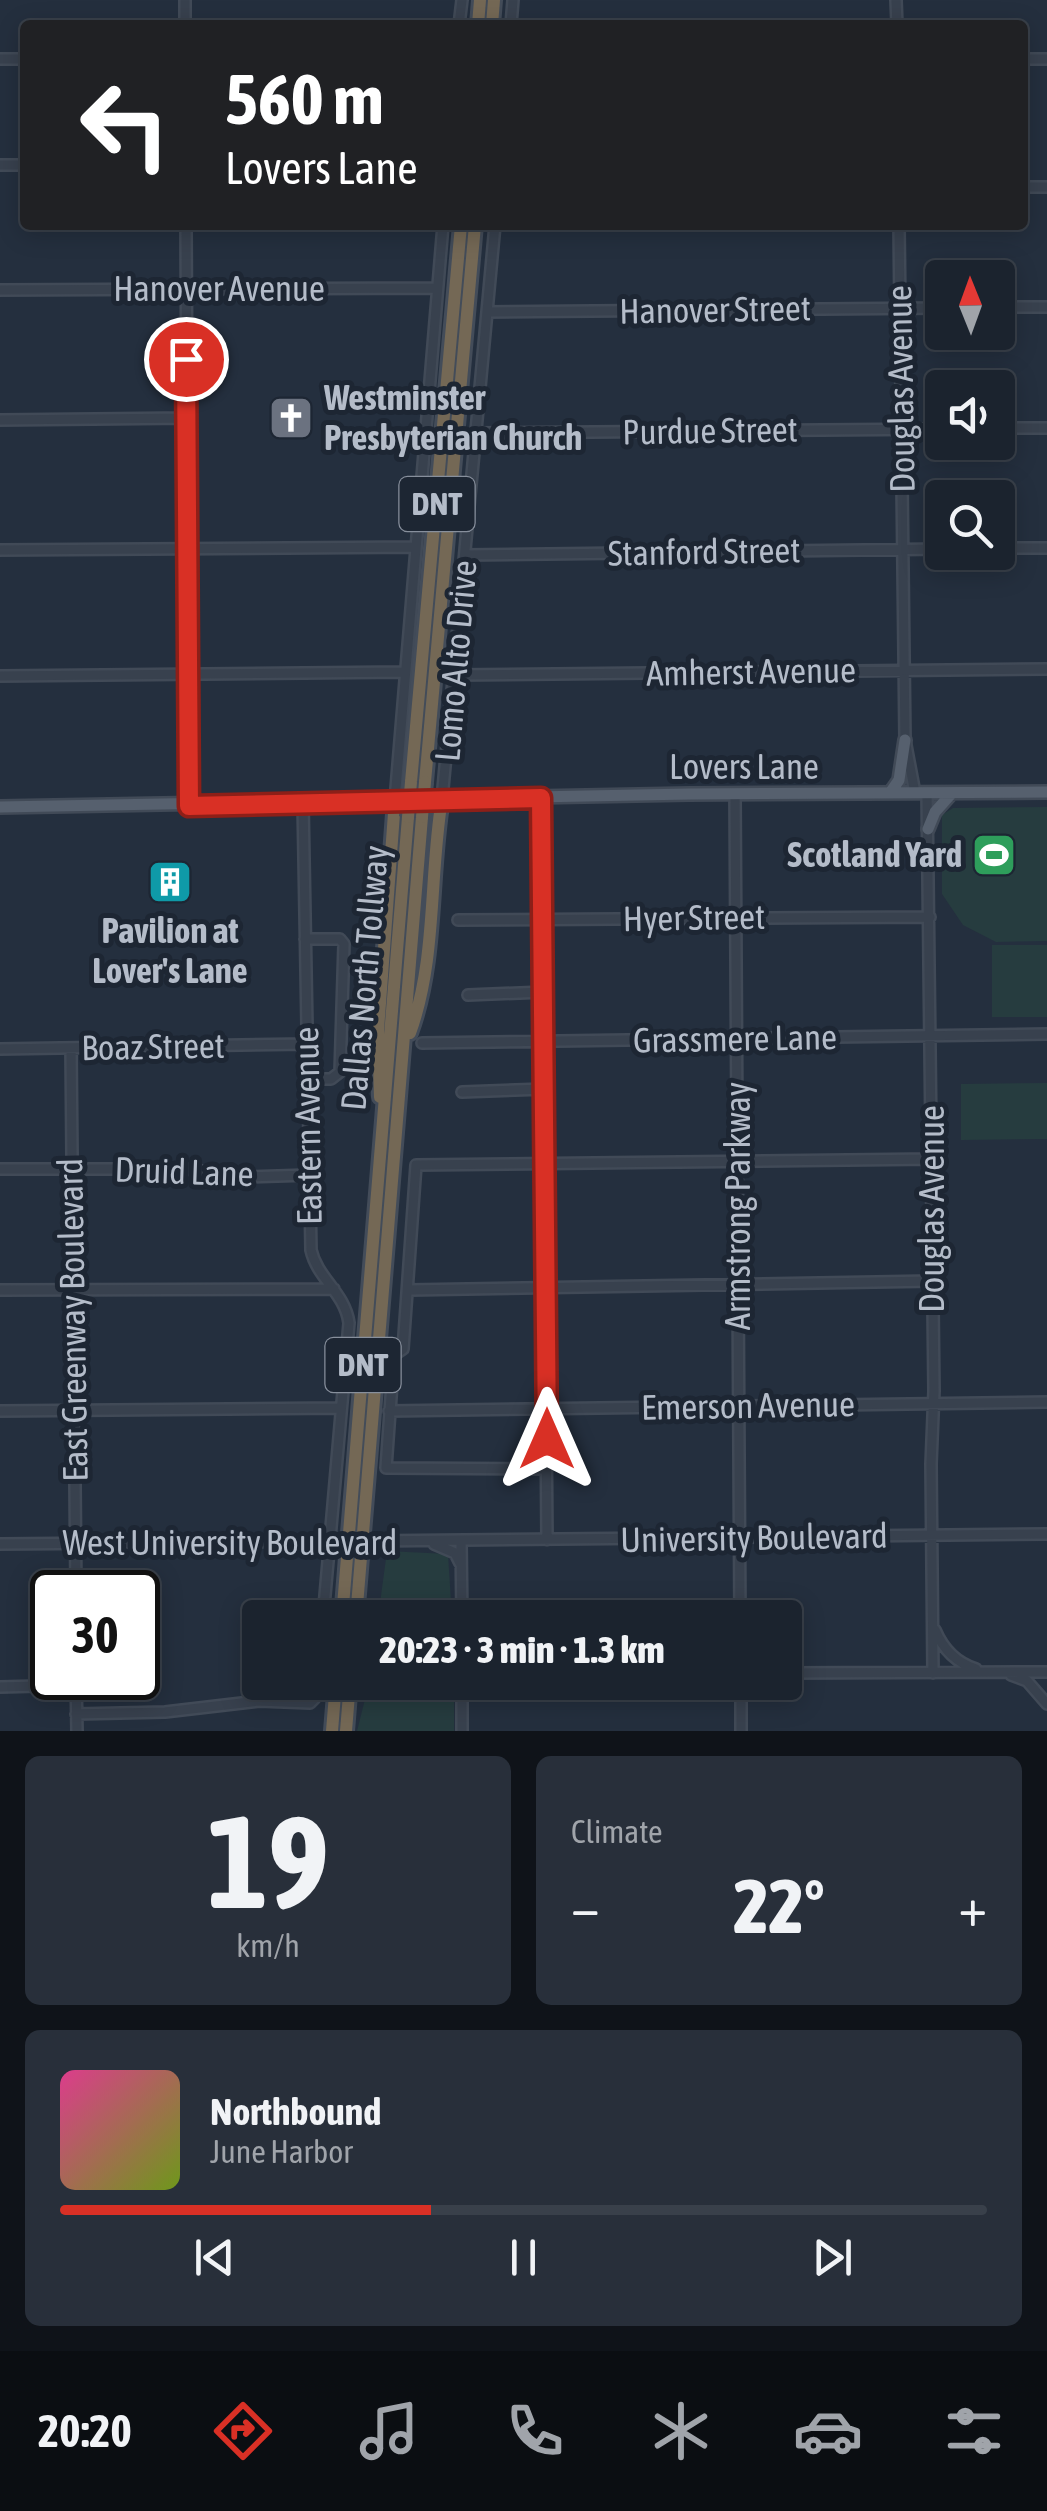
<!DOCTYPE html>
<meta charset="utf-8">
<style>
body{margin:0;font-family:"Asap Condensed",sans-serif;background:#282f3a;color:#f1f3f6;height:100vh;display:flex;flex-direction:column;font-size:38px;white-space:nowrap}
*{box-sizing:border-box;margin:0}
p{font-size:32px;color:#a0a4aa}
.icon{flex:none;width:55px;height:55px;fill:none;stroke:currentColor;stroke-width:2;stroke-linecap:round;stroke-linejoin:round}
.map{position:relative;height:1731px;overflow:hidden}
.drawer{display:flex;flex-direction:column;gap:25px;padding:25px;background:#0f1319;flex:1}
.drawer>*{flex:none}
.hud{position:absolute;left:20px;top:20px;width:1008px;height:210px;border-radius:10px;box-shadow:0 5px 25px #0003,0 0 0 2px #39404a;background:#202124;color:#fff;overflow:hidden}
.needle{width:65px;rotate:359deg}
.fabs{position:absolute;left:925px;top:260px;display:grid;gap:20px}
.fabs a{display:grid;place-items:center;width:90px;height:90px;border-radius:10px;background:#1b232e;box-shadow:0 5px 25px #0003,0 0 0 2px #39404a;font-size:50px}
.speed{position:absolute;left:30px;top:1570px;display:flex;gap:20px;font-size:50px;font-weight:700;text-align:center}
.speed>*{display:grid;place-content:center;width:130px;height:130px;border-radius:50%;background:#1b232e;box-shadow:0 5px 25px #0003,0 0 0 2px #39404a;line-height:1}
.speed .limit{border:5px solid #111;border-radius:15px;background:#fff;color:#111}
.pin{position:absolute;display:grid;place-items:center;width:85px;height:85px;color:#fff;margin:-42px;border:5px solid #fff;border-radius:50%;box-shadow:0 2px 10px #0007}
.me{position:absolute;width:110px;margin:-55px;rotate:0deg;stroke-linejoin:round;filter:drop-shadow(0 0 8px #0008)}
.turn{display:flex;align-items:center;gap:35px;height:210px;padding:0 40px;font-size:45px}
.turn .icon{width:130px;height:130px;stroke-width:2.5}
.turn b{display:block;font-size:70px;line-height:85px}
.big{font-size:75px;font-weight:800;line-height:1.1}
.drawer .card{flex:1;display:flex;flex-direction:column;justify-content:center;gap:15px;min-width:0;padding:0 35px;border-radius:15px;background:#282f3a}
.drawer .dial{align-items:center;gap:0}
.dial b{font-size:130px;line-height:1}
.song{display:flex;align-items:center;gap:30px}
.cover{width:120px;height:120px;border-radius:15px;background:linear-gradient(135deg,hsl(330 70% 55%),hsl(80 70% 35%))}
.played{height:10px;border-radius:5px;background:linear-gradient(90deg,#d93025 40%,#39404a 40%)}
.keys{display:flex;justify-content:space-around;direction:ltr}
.heat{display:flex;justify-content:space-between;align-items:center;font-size:55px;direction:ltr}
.drawer .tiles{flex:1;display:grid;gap:25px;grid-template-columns:1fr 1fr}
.card:last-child{grid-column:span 2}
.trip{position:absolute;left:242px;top:1600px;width:560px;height:100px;border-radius:10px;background:#1b232e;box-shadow:0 5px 25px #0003,0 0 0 2px #39404a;font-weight:800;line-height:100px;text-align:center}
.tabs{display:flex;height:160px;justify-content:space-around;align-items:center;background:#0b0e12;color:#a0a4aa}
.tabs .icon{width:70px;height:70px}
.tabs .current{color:#d93025}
.tabs b{font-size:45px;color:#f1f3f6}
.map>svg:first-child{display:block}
</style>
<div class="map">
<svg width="1047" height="1731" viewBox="0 0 1047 1731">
<rect width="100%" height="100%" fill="#242f3e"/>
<path fill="#263c3f" d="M 1047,807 L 1047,941 L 996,942 L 963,925 L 942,894 L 942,815 L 953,808 Z
M 992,945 L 1047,945 L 1047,1017 L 992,1017 Z
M 1047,1083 L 1047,1139 L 961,1140 L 961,1084 Z
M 387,1551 L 448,1554 L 452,1617 L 378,1618 Z
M 369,1683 L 454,1683 L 454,1731 L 357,1731 Z"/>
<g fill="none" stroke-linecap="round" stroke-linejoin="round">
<defs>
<path id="minor" d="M 185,0 L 185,25
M 896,0 L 897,25
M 459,25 L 462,0
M 511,25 L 513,0
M 0,59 L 25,59
M 1022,59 L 1047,59
M 0,165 L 25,165
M 1022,187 L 1047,187
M 186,225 L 189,806
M 899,225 L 905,740 L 915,793
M 0,290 L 437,288
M 998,307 L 1047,307
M 487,312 L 942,308
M 0,420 L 187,418
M 998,428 L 1047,428
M 477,433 L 942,429
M 998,548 L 1047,548
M 0,550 L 416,547
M 465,555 L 942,549
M 455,675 L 1047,669
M 0,676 L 404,672
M 927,793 L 934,1391 L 931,1464 L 933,1673
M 735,794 L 740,1618
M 541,798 L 547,1540
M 442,799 L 495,225
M 395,800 L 443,225
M 303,803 L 311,1250 C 317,1278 345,1293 349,1323 L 323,1618
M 458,920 L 930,917
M 305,939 L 340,939 L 344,944 L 340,1072 L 331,1079 L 307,1079
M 468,995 L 543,992
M 422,1043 L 1047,1034
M 71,1048 L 76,1592
M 0,1049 L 307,1044
M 462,1092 L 544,1089
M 0,1169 L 187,1169 L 247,1177 L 309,1175
M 0,1290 L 334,1289
M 410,1290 L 932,1281
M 0,1411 L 341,1408
M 389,1411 L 1047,1402
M 546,1469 L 386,1468 L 394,1355 L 403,1349 L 416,1165 L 932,1159
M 371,1541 L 1047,1534
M 461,1541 L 462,1618
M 0,1544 L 332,1541
M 434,1544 L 455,1553 L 460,1563
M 935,1630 C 943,1649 957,1663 976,1669
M 785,1673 L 1047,1672
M 1011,1675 L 1027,1681 L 1047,1704
M 76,1678 L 77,1731
M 462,1682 L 462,1731
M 741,1682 L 741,1731
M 0,1687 L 76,1685
M 76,1714 L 165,1712 L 259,1701 L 310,1703 L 315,1698 L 317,1682"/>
<path id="major" d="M 890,793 L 899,780 L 905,740
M 0,807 L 689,794 L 1047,792
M 928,829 L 935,812 L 952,793"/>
<path id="highway" d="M 478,25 L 480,0
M 492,25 L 494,0
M 411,782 L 461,225
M 425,782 L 475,225
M 410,1033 C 437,959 429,876 442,799
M 380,1097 L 378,1030 L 395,800
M 342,1618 L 408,817
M 356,1618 L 422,817
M 332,1731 L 336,1682
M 346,1731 L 350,1682"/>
</defs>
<use href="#minor" stroke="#414a57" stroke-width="14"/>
<use href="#major" stroke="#414a57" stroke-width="16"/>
<use href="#highway" stroke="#434c59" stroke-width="18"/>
<use href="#minor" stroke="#38414e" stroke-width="9"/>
<use href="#major" stroke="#56606e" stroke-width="11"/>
<use href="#highway" stroke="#746855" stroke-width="12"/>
<defs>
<path id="minor-bridge" d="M 337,1541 L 371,1541"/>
<path id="highway-bridge" d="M 408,817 L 411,782
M 422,817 L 425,782"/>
</defs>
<use href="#minor-bridge" stroke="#414a57" stroke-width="14" stroke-linecap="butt"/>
<use href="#highway-bridge" stroke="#434c59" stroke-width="18" stroke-linecap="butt"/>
<use href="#minor-bridge" stroke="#38414e" stroke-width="9"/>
<use href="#highway-bridge" stroke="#746855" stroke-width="12"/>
</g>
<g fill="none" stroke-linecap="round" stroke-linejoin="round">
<defs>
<path id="route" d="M 186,359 L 189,806 L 541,798 L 547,1439"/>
</defs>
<use href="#route" stroke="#8d1f18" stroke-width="25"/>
<use href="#route" stroke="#d93025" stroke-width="18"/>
</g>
<defs>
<symbol id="church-square" viewBox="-11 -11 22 22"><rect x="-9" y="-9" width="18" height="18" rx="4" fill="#6b7280" stroke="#1d2633"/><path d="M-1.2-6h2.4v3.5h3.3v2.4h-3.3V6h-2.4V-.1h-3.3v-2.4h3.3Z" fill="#fff"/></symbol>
<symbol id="stadium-square" viewBox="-11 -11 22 22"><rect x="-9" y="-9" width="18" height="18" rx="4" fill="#2e9e5b" stroke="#1d2633"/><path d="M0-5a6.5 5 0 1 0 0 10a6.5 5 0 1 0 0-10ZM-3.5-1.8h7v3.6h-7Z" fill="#fff"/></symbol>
<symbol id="building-square" viewBox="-11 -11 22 22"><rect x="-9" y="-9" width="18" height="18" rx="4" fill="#0f9aa8" stroke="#1d2633"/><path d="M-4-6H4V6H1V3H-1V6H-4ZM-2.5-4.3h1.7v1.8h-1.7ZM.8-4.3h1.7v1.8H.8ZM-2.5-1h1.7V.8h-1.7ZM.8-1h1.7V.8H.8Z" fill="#fff"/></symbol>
</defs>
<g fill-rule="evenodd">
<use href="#church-square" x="266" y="393" width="50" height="50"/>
<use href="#stadium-square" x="969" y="830" width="50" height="50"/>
<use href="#building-square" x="145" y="857" width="50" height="50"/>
</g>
<g text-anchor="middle" stroke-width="10" stroke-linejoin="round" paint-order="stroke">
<g fill="#1d2633" stroke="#878f9c" stroke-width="2.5">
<rect x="399.5" y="477" width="75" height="54" rx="8"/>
<rect x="325.5" y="1338" width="75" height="54" rx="8"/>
</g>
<g font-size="32" font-weight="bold" fill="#b4bcc9">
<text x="437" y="515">DNT</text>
<text x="363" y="1376">DNT</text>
</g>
<g font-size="35" fill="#b4bcc9" stroke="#1d2633">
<text x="219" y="301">Hanover Avenue</text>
<text transform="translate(715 310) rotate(-1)" y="12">Hanover Street</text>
<text transform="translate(901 389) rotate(-91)" y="12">Douglas Avenue</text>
<text transform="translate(710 431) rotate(-1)" y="12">Purdue Street</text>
<text transform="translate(704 552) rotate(-1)" y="12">Stanford Street</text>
<text transform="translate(456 661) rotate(-85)" y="12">Lomo Alto Drive</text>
<text transform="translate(751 672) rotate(-1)" y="12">Amherst Avenue</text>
<text x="744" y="779">Lovers Lane</text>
<text transform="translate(694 918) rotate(-1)" y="12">Hyer Street</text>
<text transform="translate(365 978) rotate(-85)" y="12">Dallas North Tollway</text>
<text transform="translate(735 1039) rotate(-1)" y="12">Grassmere Lane</text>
<text transform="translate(153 1047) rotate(-1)" y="12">Boaz Street</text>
<text transform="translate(308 1126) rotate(-91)" y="12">Eastern Avenue</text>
<text transform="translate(184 1172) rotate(2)" y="12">Druid Lane</text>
<text transform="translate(738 1206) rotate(-90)" y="12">Armstrong Parkway</text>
<text transform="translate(932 1209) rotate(-90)" y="12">Douglas Avenue</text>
<text transform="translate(73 1320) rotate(-91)" y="12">East Greenway Boulevard</text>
<text transform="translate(748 1406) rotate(-1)" y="12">Emerson Avenue</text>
<text transform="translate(754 1538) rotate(-1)" y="12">University Boulevard</text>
<text x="230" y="1555">West University Boulevard</text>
</g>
<g font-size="35" font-weight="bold" fill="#b4bcc9" stroke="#1d2633" text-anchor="start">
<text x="324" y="410">Westminster<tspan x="324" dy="40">Presbyterian Church</tspan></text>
<text x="962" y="867" text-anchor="end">Scotland Yard</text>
<text x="170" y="943" text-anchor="middle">Pavilion at<tspan x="170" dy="40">Lover's Lane</tspan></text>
</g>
</g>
</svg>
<div class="fabs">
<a><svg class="needle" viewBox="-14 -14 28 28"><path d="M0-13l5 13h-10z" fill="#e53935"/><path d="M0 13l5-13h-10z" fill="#a0a4aa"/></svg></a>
<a><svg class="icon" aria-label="sound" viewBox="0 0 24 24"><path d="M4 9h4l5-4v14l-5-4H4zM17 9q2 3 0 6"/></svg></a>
<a><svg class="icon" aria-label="search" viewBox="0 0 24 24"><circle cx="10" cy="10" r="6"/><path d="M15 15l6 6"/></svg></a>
</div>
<div class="speed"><div class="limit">30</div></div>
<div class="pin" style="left:186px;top:359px;background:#d93025"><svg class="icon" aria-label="arrive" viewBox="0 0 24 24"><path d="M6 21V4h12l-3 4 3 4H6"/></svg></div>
<svg class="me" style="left:547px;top:1439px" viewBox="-20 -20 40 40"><path d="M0-17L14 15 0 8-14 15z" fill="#d93025" stroke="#fff" stroke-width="4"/></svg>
<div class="trip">20:23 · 3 min · 1.3 km</div>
<div class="hud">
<div class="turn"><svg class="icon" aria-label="left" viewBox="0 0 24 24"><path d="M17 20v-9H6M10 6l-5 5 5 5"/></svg><div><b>560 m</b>Lovers Lane</div></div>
</div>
</div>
<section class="drawer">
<div class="tiles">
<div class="card dial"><b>19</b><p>km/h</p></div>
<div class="card"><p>Climate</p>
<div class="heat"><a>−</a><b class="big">22°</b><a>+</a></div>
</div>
<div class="card">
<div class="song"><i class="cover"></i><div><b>Northbound</b><p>June Harbor</p></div></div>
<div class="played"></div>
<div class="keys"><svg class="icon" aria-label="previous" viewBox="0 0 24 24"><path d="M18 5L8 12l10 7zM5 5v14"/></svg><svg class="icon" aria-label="pause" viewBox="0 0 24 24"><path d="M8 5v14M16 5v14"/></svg><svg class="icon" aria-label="next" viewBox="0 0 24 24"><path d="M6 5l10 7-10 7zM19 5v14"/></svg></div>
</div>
</div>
</section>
<nav class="tabs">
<b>20:20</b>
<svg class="icon current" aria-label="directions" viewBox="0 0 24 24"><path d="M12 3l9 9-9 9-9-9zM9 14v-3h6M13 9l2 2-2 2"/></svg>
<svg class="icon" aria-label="music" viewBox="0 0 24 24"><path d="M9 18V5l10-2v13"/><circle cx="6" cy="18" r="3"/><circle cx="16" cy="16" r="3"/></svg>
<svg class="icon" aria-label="phone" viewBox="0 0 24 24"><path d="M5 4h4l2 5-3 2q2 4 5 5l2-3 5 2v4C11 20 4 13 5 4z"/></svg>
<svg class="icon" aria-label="climate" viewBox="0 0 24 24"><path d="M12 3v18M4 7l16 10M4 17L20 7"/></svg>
<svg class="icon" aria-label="car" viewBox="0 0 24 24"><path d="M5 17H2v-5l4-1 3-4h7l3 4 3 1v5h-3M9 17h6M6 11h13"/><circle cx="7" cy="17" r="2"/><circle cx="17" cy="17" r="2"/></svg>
<svg class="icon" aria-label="filters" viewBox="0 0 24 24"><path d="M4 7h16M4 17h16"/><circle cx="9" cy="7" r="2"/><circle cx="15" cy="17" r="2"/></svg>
</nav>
